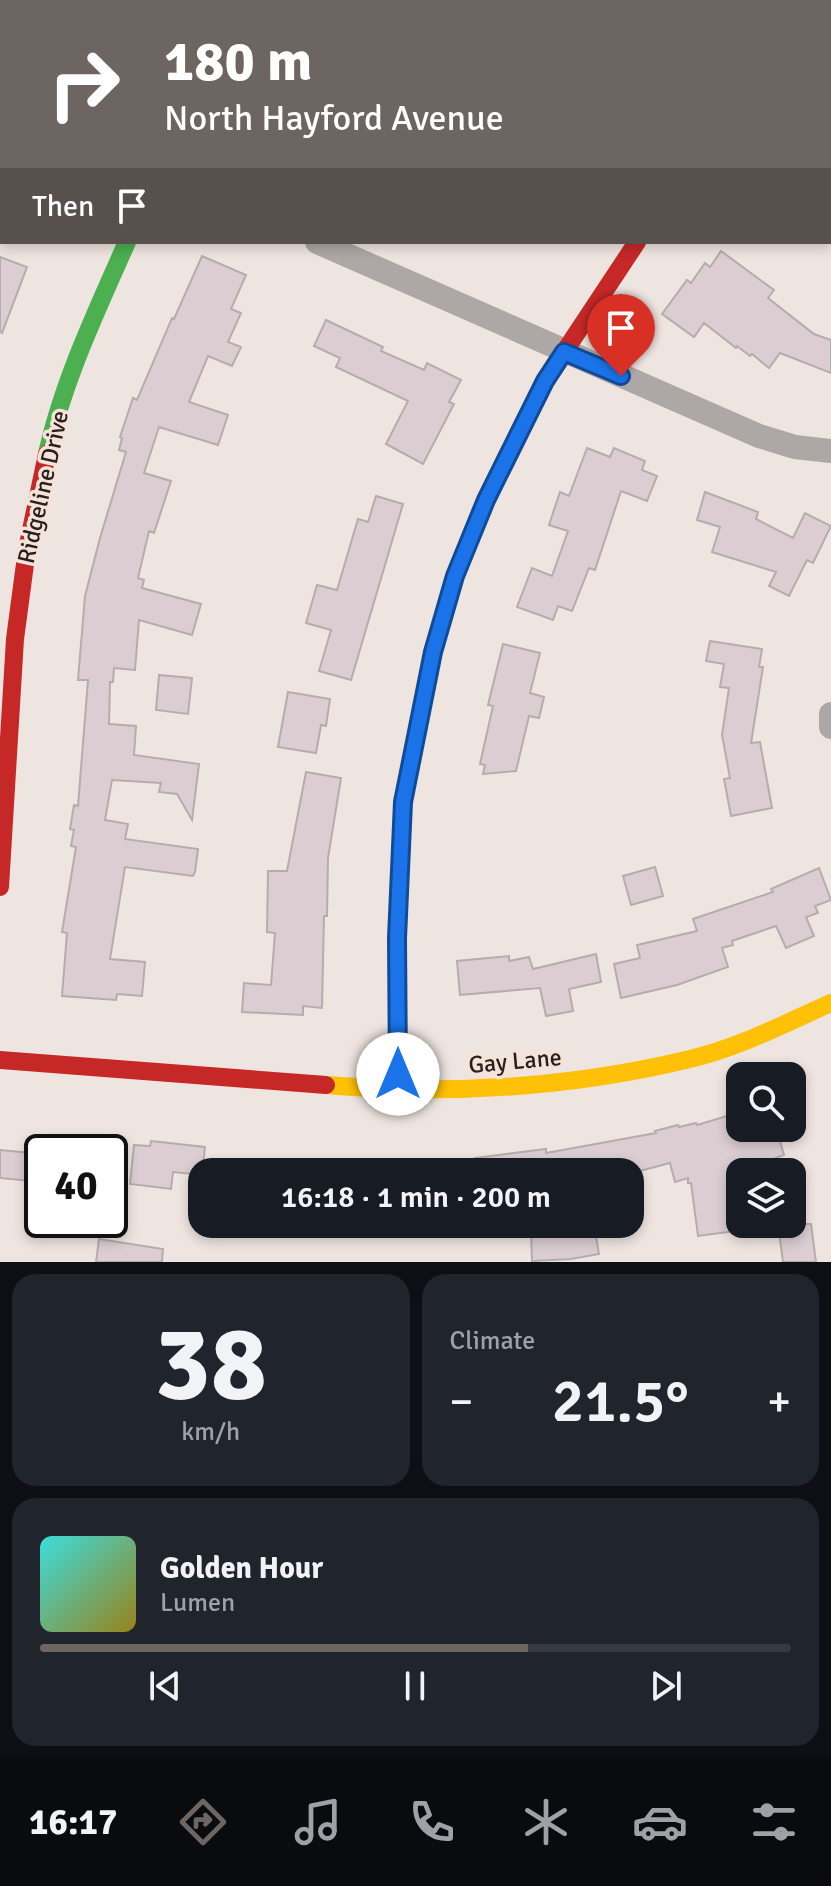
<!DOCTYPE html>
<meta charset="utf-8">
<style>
body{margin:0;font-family:Signika,sans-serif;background:#20242c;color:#f1f3f6;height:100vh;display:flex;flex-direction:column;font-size:30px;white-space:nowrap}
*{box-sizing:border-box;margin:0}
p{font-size:26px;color:#9ea1a6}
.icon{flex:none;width:44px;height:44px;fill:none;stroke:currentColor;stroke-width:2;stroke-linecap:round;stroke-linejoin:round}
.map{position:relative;height:1262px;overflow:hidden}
.drawer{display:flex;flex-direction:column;gap:12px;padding:12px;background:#0d0f14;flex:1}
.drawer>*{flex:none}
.hud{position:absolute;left:0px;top:0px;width:832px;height:244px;box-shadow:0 4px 12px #0003;background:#6d6561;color:#fff;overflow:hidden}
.controls{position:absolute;left:726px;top:1062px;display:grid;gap:16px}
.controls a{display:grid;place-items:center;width:80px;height:80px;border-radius:16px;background:#171b24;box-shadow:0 4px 12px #0003;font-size:40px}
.speed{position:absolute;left:24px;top:1134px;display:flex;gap:16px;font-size:40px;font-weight:700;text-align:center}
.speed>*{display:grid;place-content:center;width:104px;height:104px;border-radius:50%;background:#171b24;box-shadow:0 4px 12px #0003;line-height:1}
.speed .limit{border:4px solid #111;border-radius:12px;background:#fff;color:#111}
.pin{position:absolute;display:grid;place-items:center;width:68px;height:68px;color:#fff;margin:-82px -34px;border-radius:50% 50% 50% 0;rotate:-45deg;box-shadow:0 0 8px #0007}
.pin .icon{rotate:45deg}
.me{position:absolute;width:88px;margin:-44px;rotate:0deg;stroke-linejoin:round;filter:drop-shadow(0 0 6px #0008)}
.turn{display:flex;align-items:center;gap:28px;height:168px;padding:0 32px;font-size:36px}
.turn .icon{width:104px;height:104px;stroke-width:2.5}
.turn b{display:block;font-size:56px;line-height:68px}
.then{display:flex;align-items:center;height:76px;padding:0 32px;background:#0003;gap:16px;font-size:30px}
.big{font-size:60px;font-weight:600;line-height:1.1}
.drawer .widget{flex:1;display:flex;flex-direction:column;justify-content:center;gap:12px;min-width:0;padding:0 28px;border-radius:24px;background:#20242c}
.drawer .dial{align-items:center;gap:0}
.dial b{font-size:104px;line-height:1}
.song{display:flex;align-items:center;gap:24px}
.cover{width:96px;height:96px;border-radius:12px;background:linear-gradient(135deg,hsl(180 70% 55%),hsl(50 70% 35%))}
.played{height:8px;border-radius:4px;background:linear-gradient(90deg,#6d6561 65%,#363941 65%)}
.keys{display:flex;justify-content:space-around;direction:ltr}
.heat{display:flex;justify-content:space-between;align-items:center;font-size:44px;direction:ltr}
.drawer .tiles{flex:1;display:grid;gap:12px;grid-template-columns:1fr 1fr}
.widget:last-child{grid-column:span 2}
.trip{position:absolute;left:188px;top:1158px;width:456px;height:80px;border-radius:24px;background:#171b24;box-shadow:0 4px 12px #0003;font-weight:600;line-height:80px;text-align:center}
.tab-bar{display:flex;height:128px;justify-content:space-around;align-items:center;background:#090b0e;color:#9ea1a6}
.tab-bar .icon{width:56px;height:56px}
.tab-bar .selected{color:#6d6561}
.tab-bar b{font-size:36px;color:#f1f3f6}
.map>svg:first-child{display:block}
</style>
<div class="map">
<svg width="831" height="1262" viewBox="0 0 831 1262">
<rect width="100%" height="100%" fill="#efe5e0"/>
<path fill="#86bebf" d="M 786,1164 L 788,1168 L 796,1172 L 797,1179 L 802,1185 L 798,1206 L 792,1211 L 792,1172 L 778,1172 L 777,1167 Z"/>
<path fill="#dbcdd2" stroke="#b4adad" stroke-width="2" d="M 721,251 L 774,290 L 768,298 L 814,334 L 831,340 L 831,373 L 780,353 L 769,368 L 752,354 L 750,356 L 737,346 L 736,348 L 704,323 L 694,337 L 662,314 L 687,280 L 691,283 L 705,263 L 710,267 Z
M 202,256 L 246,275 L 231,309 L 241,313 L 228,342 L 241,347 L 232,366 L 208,356 L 189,402 L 228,415 L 218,445 L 159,427 L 144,473 L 171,481 L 154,533 L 149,531 L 138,578 L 144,580 L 142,588 L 201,604 L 192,635 L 139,620 L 135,670 L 114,668 L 113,682 L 110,682 L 109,724 L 136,726 L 134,755 L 199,764 L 192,820 L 177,794 L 159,792 L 161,783 L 112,780 L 105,820 L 128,824 L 125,839 L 198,849 L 195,872 L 193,876 L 125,867 L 110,959 L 145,962 L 142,996 L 117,994 L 116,1000 L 62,996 L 67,933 L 62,932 L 76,847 L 71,846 L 74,830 L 70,829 L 74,805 L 78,806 L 88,680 L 78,680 L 85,596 L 100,538 L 126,452 L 119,450 L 122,438 L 120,437 L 133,398 L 137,400 L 172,318 L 174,319 Z
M 0,257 L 27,267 L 2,333 L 0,332 Z
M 326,320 L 383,347 L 381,351 L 424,370 L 427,363 L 461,380 L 449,402 L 454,404 L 423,464 L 386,444 L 408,401 L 336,367 L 340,358 L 314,346 Z
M 587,448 L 610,457 L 614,448 L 645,461 L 642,470 L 657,476 L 647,501 L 621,491 L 595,570 L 589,568 L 572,611 L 558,606 L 553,620 L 517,607 L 532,568 L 552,576 L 568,531 L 549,525 L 560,492 L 569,496 Z
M 705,492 L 758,512 L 756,519 L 793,538 L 805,513 L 831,526 L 813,563 L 807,560 L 789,596 L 769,586 L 776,572 L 712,552 L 720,527 L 697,520 Z
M 376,496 L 403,504 L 351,680 L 319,671 L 331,630 L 306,623 L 317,585 L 337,590 L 358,519 L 368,522 Z
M 710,641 L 762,649 L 759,667 L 763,667 L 751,743 L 760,742 L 772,808 L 731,816 L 724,779 L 730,778 L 722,735 L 729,688 L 720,687 L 724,664 L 706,661 Z
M 503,644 L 540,653 L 530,693 L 544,697 L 539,718 L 529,716 L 516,771 L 483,774 L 485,765 L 480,764 L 493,706 L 488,705 Z
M 159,675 L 192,678 L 188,714 L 156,710 Z
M 288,692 L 330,699 L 326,726 L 321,725 L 316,753 L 278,747 Z
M 306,772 L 341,778 L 328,858 L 327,916 L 324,916 L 322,1008 L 303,1006 L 303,1015 L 242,1012 L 244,983 L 271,985 L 275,933 L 267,932 L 268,871 L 287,871 Z
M 655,867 L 663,896 L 631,905 L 623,876 Z
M 819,868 L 831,900 L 815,906 L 818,913 L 806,917 L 814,936 L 786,948 L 776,926 L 732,941 L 733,945 L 722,948 L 728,967 L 677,985 L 621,998 L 614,964 L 640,958 L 637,945 L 697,931 L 693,919 L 773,892 L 771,889 Z
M 596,954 L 601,982 L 569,989 L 573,1011 L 546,1016 L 540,988 L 460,995 L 457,961 L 509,956 L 509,961 L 529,957 L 533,969 Z
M 740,1112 L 740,1128 L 776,1128 L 784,1155 L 740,1171 L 740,1229 L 728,1232 L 698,1236 L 691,1183 L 688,1183 L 688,1178 L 675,1182 L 670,1163 L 636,1172 L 476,1172 L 475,1158 L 546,1149 L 546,1153 L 656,1133 L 655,1131 L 678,1125 L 679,1127 L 696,1123 L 697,1125 Z
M 151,1141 L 205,1147 L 202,1175 L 173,1172 L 171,1189 L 130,1184 L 134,1145 L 150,1146 Z
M 0,1150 L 42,1154 L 42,1182 L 0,1178 Z
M 778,1224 L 811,1224 L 816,1262 L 783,1262 Z
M 594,1225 L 599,1254 L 571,1259 L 532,1261 L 531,1230 Z
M 99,1239 L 163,1249 L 162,1262 L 96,1262 Z"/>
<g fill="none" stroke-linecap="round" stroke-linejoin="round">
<path stroke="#ada8a6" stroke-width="24" d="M 284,2 L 285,0
M 776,2 L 777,0
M 0,100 L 2,101
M 317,242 L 759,436 L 795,447 L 831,451
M 831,714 L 831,727"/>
<path stroke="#4caf50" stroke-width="18" d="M 47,454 C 63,381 97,310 127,242"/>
<path stroke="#ffc107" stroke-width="18" d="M 326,1085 C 448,1095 570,1088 690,1059 C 738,1048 786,1023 831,1003
M 398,1091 L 397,938 L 403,802 L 433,652 L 453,582"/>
<path stroke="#c62828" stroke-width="18" d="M 453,582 L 486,500 L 545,381 L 637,242
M 0,887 L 15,639 L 27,549 L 47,454
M 0,1060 L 326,1085"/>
</g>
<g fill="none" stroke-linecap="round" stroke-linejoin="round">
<defs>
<path id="route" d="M 398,1074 L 397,938 L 403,802 L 433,652 L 455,576 L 486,500 L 545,381 L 564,352 L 621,376"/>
</defs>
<use href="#route" stroke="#114b97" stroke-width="20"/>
<use href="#route" stroke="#1a73e8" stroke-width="14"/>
</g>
<g text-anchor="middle" stroke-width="7" stroke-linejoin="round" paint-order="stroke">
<g font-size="24" fill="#27201d" stroke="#f5e3da">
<text transform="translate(43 487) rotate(-77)" y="8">Ridgeline Drive</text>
<text transform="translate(515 1061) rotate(-5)" y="8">Gay Lane</text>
</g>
</g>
</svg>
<div class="controls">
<a><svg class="icon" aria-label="search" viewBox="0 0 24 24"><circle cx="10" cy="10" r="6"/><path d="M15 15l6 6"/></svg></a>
<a><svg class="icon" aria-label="layers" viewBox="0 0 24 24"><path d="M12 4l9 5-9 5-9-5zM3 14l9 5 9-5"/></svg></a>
</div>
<div class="speed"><div class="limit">40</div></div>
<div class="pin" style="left:621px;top:376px;background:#d93025"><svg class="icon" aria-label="arrive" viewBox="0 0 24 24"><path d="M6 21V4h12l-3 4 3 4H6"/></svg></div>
<svg class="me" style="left:398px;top:1074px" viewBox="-20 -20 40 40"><circle r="19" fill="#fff"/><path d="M0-13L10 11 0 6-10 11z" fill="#1a73e8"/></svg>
<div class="trip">16:18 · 1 min · 200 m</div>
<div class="hud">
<div class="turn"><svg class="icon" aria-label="right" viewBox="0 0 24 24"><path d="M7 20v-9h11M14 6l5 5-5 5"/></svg><div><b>180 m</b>North Hayford Avenue</div></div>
<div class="then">Then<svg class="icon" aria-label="arrive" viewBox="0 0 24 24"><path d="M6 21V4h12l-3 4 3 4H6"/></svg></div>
</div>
</div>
<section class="drawer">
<div class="tiles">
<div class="widget dial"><b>38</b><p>km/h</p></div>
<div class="widget"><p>Climate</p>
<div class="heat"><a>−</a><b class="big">21.5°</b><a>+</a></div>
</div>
<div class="widget">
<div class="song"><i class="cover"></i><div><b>Golden Hour</b><p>Lumen</p></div></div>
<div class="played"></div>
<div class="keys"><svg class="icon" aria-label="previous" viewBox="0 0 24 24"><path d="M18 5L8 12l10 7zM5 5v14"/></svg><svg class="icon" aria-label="pause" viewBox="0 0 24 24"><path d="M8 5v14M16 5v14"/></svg><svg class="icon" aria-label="next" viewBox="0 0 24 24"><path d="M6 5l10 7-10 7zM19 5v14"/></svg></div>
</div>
</div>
</section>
<nav class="tab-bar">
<b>16:17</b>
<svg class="icon selected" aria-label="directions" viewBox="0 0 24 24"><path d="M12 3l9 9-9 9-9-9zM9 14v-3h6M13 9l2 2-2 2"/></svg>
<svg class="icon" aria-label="music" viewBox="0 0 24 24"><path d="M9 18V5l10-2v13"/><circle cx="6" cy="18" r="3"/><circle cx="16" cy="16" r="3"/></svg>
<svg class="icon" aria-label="phone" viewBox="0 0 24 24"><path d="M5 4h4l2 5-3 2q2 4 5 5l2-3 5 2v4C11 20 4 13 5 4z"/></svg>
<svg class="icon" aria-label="climate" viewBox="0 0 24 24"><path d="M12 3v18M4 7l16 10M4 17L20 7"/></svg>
<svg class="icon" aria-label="car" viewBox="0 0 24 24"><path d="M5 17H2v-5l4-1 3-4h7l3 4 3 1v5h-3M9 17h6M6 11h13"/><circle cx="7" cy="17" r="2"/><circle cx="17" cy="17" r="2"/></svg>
<svg class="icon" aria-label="filters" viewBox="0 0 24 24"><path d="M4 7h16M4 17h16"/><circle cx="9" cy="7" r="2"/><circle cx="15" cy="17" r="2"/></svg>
</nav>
